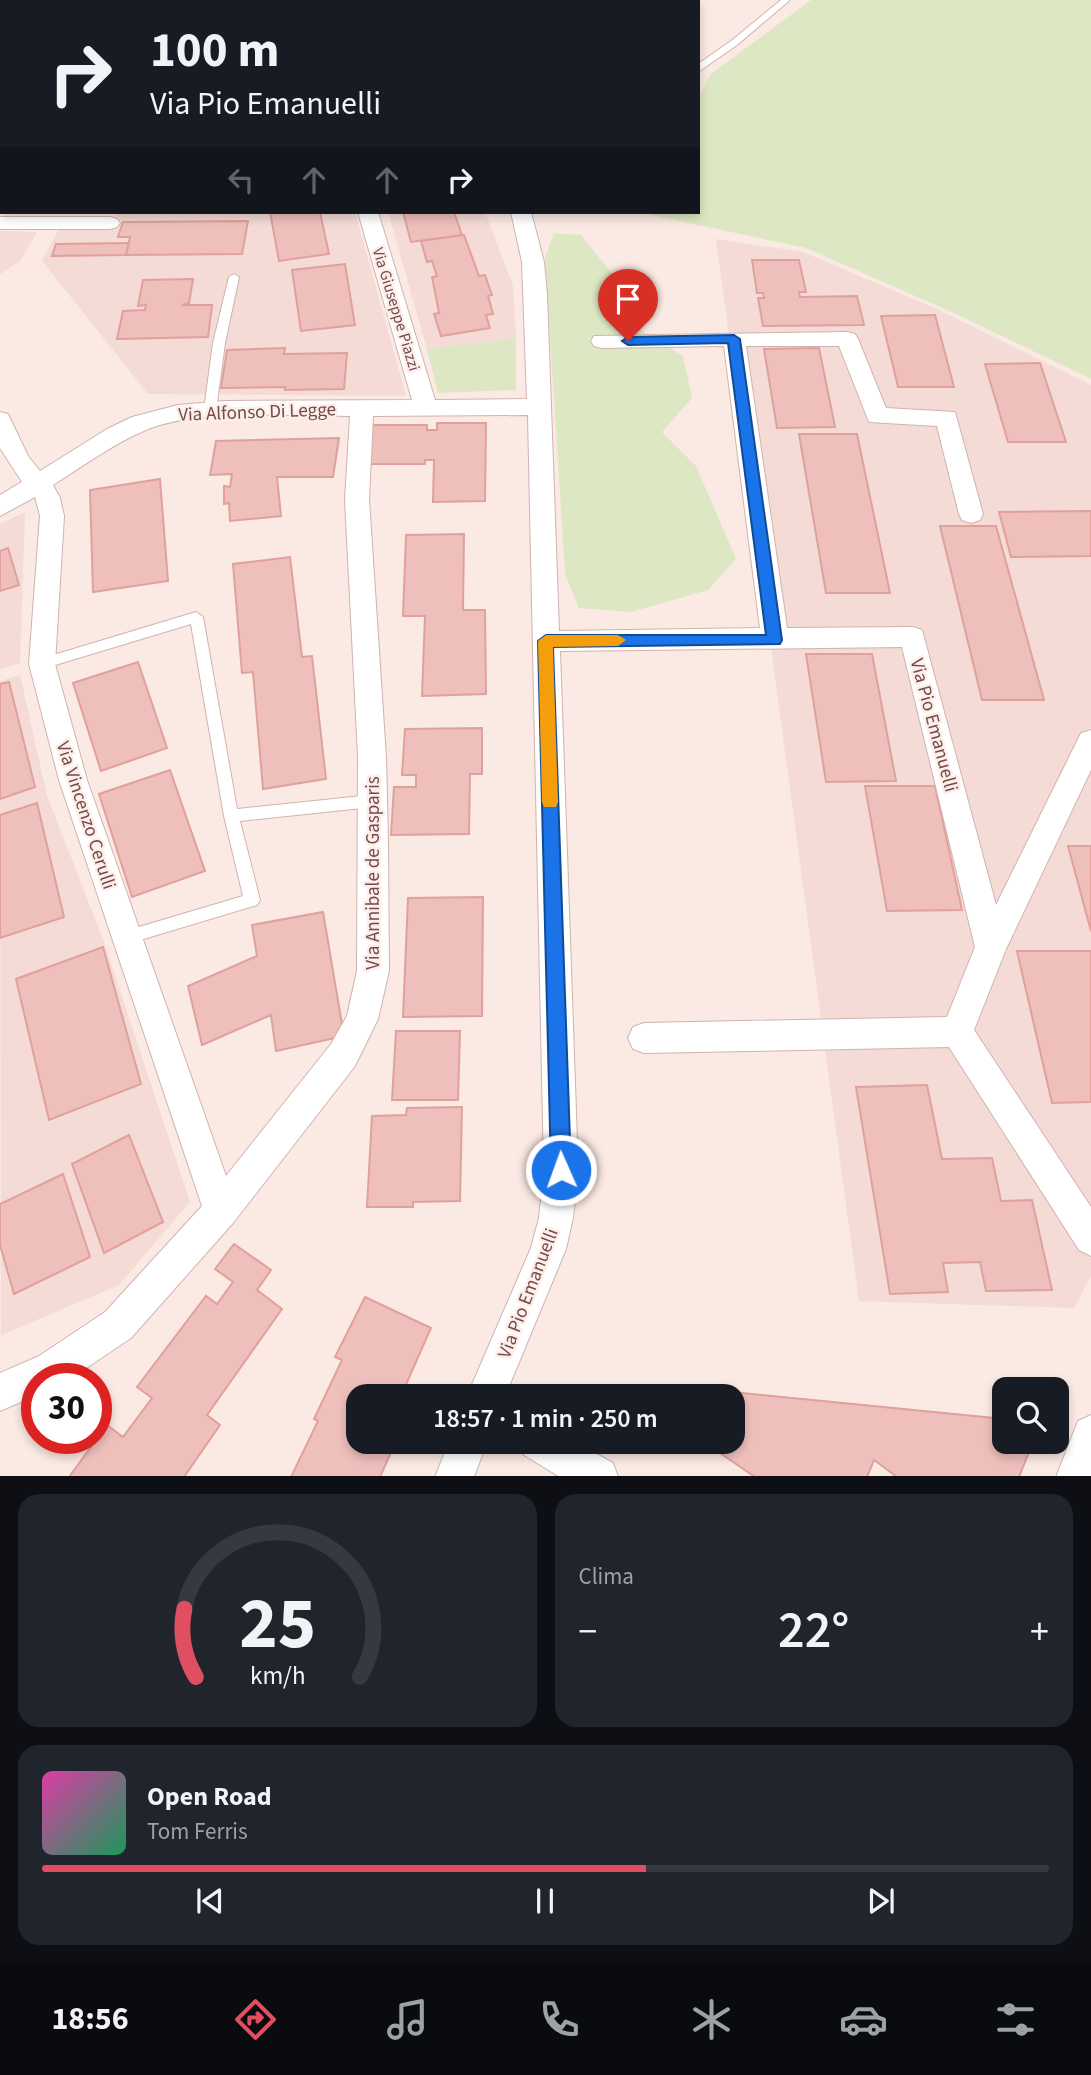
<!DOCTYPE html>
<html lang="it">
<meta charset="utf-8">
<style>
body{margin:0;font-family:"Source Sans 3",sans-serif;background:#20242c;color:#f1f3f6;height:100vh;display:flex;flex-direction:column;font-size:26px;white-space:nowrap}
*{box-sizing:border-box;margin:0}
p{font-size:23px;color:#9ea1a6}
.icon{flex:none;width:38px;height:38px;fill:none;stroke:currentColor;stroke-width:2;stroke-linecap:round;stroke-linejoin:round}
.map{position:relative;height:1476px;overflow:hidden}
.sheet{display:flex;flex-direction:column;gap:18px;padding:18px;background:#0d0f14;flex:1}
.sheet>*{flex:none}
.banner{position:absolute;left:0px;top:0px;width:700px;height:214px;box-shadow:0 4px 10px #0003;background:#171b24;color:#f1f3f6;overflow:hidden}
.buttons{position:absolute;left:992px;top:1377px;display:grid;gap:14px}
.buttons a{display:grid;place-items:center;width:77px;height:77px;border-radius:14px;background:#171b24;box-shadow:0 4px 10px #0003;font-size:35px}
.speed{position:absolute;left:21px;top:1363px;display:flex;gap:14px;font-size:35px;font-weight:700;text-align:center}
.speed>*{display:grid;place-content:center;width:91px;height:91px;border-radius:50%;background:#171b24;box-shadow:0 4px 10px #0003;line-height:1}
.speed .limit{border:10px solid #d22;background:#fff;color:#111}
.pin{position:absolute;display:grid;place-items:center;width:60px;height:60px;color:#fff;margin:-72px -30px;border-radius:50% 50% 50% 0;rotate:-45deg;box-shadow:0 0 7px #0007}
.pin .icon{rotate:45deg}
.me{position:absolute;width:77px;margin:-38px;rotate:358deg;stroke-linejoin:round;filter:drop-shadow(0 0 5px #0008)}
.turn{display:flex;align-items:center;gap:24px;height:147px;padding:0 35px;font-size:32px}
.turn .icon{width:91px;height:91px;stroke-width:2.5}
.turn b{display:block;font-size:49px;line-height:60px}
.lanes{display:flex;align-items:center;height:66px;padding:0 35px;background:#0003;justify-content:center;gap:35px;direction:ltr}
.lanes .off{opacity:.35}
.big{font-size:52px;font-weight:600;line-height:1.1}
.sheet .widget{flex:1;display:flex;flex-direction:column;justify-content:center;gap:10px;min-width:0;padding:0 24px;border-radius:21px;background:#20242c}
.sheet .dial{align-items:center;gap:0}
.dial svg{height:182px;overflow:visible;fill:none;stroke:#363941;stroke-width:7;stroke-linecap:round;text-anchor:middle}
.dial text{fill:#f1f3f6;stroke:none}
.song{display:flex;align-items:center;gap:21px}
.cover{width:84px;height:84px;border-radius:10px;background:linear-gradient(135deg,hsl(320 70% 55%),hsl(150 70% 35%))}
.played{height:7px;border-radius:4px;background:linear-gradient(90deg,#df4e61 60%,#363941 60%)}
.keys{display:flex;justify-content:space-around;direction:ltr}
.heat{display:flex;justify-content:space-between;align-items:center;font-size:38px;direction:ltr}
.sheet .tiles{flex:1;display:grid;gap:18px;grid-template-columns:1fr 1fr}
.widget:last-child{grid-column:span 2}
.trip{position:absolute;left:346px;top:1384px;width:399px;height:70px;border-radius:21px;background:#171b24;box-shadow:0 4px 10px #0003;font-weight:600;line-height:70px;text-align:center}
.dock{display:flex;height:112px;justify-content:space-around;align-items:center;background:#090b0e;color:#9ea1a6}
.dock .icon{width:49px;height:49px}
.dock .current{color:#df4e61}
.dock b{font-size:32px;color:#f1f3f6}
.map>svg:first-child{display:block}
</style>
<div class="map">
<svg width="1091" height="1477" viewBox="0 0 1091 1477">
<rect width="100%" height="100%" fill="#fbe9e3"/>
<path fill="#f4dbd5" d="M 117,212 L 355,212 L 406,396 L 148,394 L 42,261 L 59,229 L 112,229 Z
M 388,212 L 485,212 L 513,286 L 516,338 L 427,349 Z
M 0,231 L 37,232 L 20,261 L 0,274 Z
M 716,239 L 803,252 L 935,308 L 1091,385 L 1091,1276 L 1074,1308 L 859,1301 Z
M 25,512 L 20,663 L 0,669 L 0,524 Z
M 20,675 L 47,796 L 103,939 L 190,1202 L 119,1285 L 1,1335 L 0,681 Z"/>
<path fill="#dee7c3" d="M 811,0 L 1091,0 L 1091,379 L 954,313 L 806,248 L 637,212 L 698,212 L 698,98 L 711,74 Z
M 554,233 L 581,235 L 629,295 L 618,316 L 683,356 L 692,398 L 662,432 L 696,466 L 736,559 L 708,590 L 631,612 L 579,608 L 565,574 L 545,257 Z
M 516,338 L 516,390 L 438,393 L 427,349 Z"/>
<path fill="#efbfbc" stroke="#e0a09d" stroke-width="2" d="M 270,212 L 320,212 L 329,254 L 279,261 Z
M 403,212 L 454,212 L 462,235 L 411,242 Z
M 248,221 L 242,254 L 126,255 L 130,237 L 118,237 L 123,222 Z
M 464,235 L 479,276 L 485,275 L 492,295 L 488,296 L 493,314 L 486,315 L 490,328 L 441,336 L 434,314 L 439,313 L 432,277 L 437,276 L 432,261 L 427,262 L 421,241 Z
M 129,243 L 126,255 L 52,256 L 56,244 Z
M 752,260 L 799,260 L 806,292 L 799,292 L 800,297 L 857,296 L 864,325 L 763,326 L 758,298 L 764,298 L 763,293 L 757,293 Z
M 345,264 L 355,325 L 301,331 L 292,270 Z
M 193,279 L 189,303 L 182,305 L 212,305 L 208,337 L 117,339 L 123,311 L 145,310 L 146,305 L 138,306 L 143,280 Z
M 935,315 L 954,387 L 898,387 L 881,316 Z
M 285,348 L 284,354 L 347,353 L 344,389 L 285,390 L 285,387 L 221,388 L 227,350 Z
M 819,348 L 835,427 L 777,428 L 764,349 Z
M 1040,363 L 1066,442 L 1008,442 L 985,364 Z
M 437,423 L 486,423 L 485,501 L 433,502 L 434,460 L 425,460 L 425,464 L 367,464 L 369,425 L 427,425 L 427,430 L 437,430 Z
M 799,434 L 857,434 L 890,593 L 826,593 Z
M 339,438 L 333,477 L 277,477 L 281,516 L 230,521 L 229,503 L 224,504 L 224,486 L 230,487 L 232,474 L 210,475 L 216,441 Z
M 160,479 L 168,581 L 93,592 L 90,490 Z
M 1091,511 L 1091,556 L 1011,557 L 999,512 Z
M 940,526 L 996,526 L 1044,700 L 982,700 Z
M 464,534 L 463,610 L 485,610 L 486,694 L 422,696 L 425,616 L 403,616 L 406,535 Z
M 8,548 L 19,585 L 0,591 L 0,551 Z
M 290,557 L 302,657 L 312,656 L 326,779 L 263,789 L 253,672 L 242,673 L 233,564 Z
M 806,654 L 872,654 L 896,781 L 826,782 Z
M 138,662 L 167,748 L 101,771 L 73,683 Z
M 9,682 L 35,787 L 0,799 L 0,684 Z
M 482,728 L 482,774 L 470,774 L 469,834 L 391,835 L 394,787 L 416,787 L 416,775 L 402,775 L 405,729 Z
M 170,770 L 205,871 L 132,897 L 99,794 Z
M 865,786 L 935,786 L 962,910 L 887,911 Z
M 37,803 L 64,917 L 0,938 L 0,815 Z
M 1068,846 L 1091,846 L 1091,931 Z
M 483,897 L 482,1016 L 403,1017 L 408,898 Z
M 323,912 L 344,1036 L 276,1051 L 271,1015 L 202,1045 L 188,986 L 257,956 L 252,925 Z
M 103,947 L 141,1084 L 49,1120 L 16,979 Z
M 1017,951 L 1091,951 L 1091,1102 L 1052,1103 Z
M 396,1031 L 460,1031 L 458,1100 L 392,1100 Z
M 927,1085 L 942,1159 L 992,1158 L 1001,1201 L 1032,1200 L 1052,1290 L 986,1291 L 980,1262 L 943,1263 L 948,1292 L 890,1294 L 856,1087 Z
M 462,1107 L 460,1201 L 413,1202 L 413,1207 L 367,1207 L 372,1116 L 406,1115 L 407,1108 Z
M 129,1135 L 163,1222 L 104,1253 L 72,1164 Z
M 63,1174 L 90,1257 L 14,1294 L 0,1245 L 0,1204 Z
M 234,1244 L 271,1270 L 257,1290 L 282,1309 L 207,1415 L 220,1425 L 184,1477 L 69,1477 L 107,1425 L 123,1437 L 152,1398 L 137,1387 L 206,1296 L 217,1304 L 233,1282 L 215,1269 Z
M 365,1297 L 431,1328 L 404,1389 L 410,1392 L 408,1396 L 359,1396 L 359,1442 L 388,1442 L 385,1448 L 392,1450 L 380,1477 L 291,1477 L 318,1421 L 314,1419 L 342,1360 L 335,1357 Z
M 692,1388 L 1004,1419 L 1004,1442 L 1033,1442 L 1019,1477 L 897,1477 L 874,1460 L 867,1477 L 755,1477 L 704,1442 L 733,1442 L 733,1396 L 689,1396 Z"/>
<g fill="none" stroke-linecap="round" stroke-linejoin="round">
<defs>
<path id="lane" d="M 781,0 L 790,0 L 737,45 L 698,72 L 698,64 L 731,41 Z
M 234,274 L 239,277 L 225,343 L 216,410 L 210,414 L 204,410 L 213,343 L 229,277 Z
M 196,612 L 203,617 L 237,809 L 372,795 L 377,797 L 379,801 L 377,805 L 372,807 L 240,821 L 260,900 L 257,905 L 127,944 L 122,942 L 119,937 L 122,932 L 243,896 L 224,816 L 191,624 L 42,669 L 35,664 L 37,660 Z"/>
<path id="street" d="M 147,0 L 165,0 L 166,2 L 148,2 Z
M 525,0 L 543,0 L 543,2 L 525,2 Z
M 0,118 L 2,118 L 2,130 L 0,130 Z
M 358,212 L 378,212 L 435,400 L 527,399 L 522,262 L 511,212 L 531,212 L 544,262 L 547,294 L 559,631 L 760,628 L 724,346 L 602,348 L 594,346 L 591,341 L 594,336 L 847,332 L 855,334 L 858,339 L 886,408 L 955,412 L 983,514 L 980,520 L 971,523 L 962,520 L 959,514 L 937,426 L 869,422 L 839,346 L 746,346 L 787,628 L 913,627 L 922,630 L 996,905 L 1081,733 L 1091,730 L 1091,770 L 1006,949 L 974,1030 L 1091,1207 L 1091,1256 L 1079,1250 L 949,1047 L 644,1053 L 633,1049 L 628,1038 L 633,1027 L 644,1023 L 947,1017 L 975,947 L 902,647 L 560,651 L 578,1170 L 573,1218 L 566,1249 L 505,1396 L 467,1396 L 531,1248 L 539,1218 L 544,1170 L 528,415 L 373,416 L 369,499 L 386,757 L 388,842 L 389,971 L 378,1019 L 355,1066 L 233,1223 L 131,1338 L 70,1379 L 37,1379 L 37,1395 L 0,1411 L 0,1373 L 39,1356 L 105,1312 L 202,1206 L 59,780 L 29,664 L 40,516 L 35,497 L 0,516 L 0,495 L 22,482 L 0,448 L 0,412 L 8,414 L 28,456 L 40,471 L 107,429 L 132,417 L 178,405 L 225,401 L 412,400 ZM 350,416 L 345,499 L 358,757 L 357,971 L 347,1016 L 331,1044 L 226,1176 L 87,780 L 55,664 L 64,516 L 60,498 L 53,485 C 83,466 113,444 146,430 C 199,408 291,416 350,416 Z
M 0,217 L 110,217 L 117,219 L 120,223 L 117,227 L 110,229 L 0,229 Z
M 1091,1415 L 1091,1477 L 1056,1477 L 1078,1421 Z
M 449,1442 L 487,1442 L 474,1477 L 435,1477 Z
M 518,1442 L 575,1442 L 613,1463 L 618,1477 L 560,1477 L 524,1455 Z"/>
</defs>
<use href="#lane" stroke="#d0b3b0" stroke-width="2"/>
<use href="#street" stroke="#d0b3b0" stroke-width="2"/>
<use href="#lane" fill="#fff" fill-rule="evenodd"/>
<use href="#street" fill="#fff" fill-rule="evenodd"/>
</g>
<path fill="#1a73e8" stroke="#114b97" stroke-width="2" d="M 734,335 L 740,339 L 782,640 L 780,644 L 553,647 L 571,1170 L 568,1177 L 561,1180 L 554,1177 L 551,1170 L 538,641 L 546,635 L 766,635 L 728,343 L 628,345 L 622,341 L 628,337 Z"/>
<path fill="#f59e0b" d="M 546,635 L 618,635 L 626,640 L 618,646 L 553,647 L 558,802 L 556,807 L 544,807 L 542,802 L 538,641 Z"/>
<g text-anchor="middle" stroke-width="5" stroke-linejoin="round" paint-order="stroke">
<g font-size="16" fill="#714b4b" stroke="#feeee9">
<text transform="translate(397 309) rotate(73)" y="6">Via Giuseppe Piazzi</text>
</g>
<g font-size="19" fill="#714b4b" stroke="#feeee9">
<text transform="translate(257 411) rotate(-2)" y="7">Via Alfonso Di Legge</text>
<text transform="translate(935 725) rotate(75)" y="7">Via Pio Emanuelli</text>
<text transform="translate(87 815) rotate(72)" y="7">Via Vincenzo Cerulli</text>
<text transform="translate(372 873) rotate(-90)" y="7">Via Annibale de Gasparis</text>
<text transform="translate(527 1293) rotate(-69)" y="7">Via Pio Emanuelli</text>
</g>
</g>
</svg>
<div class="buttons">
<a><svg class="icon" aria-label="search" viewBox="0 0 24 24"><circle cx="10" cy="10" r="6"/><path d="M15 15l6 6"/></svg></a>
</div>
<div class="speed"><div class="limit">30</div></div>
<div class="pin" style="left:628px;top:341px;background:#d93025"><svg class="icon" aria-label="arrive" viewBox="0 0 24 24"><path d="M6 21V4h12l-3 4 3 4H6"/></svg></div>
<svg class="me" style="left:561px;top:1170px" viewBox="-20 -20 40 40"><circle r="17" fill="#1a73e8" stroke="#fff" stroke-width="3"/><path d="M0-11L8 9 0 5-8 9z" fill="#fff"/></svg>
<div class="trip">18:57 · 1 min · 250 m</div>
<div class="banner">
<div class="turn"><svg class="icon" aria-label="right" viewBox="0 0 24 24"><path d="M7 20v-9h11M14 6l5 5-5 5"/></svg><div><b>100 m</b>Via Pio Emanuelli</div></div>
<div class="lanes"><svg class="icon off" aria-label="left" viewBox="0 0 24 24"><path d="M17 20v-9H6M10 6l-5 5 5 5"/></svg><svg class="icon off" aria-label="ahead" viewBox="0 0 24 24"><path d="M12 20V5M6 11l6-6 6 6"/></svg><svg class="icon off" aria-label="ahead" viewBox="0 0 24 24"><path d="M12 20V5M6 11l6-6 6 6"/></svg><svg class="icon" aria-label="right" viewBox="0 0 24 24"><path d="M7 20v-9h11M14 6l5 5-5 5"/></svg></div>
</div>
</div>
<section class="sheet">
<div class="tiles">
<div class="widget dial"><svg viewBox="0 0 100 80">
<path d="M14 69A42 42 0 1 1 86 69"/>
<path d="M14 69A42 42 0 0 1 9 39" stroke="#df4e61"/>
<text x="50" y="56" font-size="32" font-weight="700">25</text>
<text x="50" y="72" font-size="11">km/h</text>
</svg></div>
<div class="widget"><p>Clima</p>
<div class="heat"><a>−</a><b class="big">22°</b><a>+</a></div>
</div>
<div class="widget">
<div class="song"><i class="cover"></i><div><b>Open Road</b><p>Tom Ferris</p></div></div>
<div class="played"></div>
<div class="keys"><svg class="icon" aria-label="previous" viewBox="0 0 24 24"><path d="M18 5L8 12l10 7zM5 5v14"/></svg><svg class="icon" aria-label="pause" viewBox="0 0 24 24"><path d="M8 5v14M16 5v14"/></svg><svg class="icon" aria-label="next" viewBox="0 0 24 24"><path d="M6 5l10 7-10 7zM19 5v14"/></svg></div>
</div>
</div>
</section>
<nav class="dock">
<b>18:56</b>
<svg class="icon current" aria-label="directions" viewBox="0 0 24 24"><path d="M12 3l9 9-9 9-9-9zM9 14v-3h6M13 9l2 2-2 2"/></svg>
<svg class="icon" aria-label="music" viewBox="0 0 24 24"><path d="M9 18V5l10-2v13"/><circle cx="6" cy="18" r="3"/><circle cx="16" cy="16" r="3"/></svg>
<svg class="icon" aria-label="phone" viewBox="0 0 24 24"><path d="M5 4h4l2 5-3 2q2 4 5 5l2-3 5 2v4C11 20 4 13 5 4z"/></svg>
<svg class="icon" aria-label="climate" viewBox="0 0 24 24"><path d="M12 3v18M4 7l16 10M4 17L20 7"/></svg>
<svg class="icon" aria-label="car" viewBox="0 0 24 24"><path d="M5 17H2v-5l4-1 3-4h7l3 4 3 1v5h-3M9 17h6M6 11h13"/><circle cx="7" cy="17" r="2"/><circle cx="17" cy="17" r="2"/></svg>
<svg class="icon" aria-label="filters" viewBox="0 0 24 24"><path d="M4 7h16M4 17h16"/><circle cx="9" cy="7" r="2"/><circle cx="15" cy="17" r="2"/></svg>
</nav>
